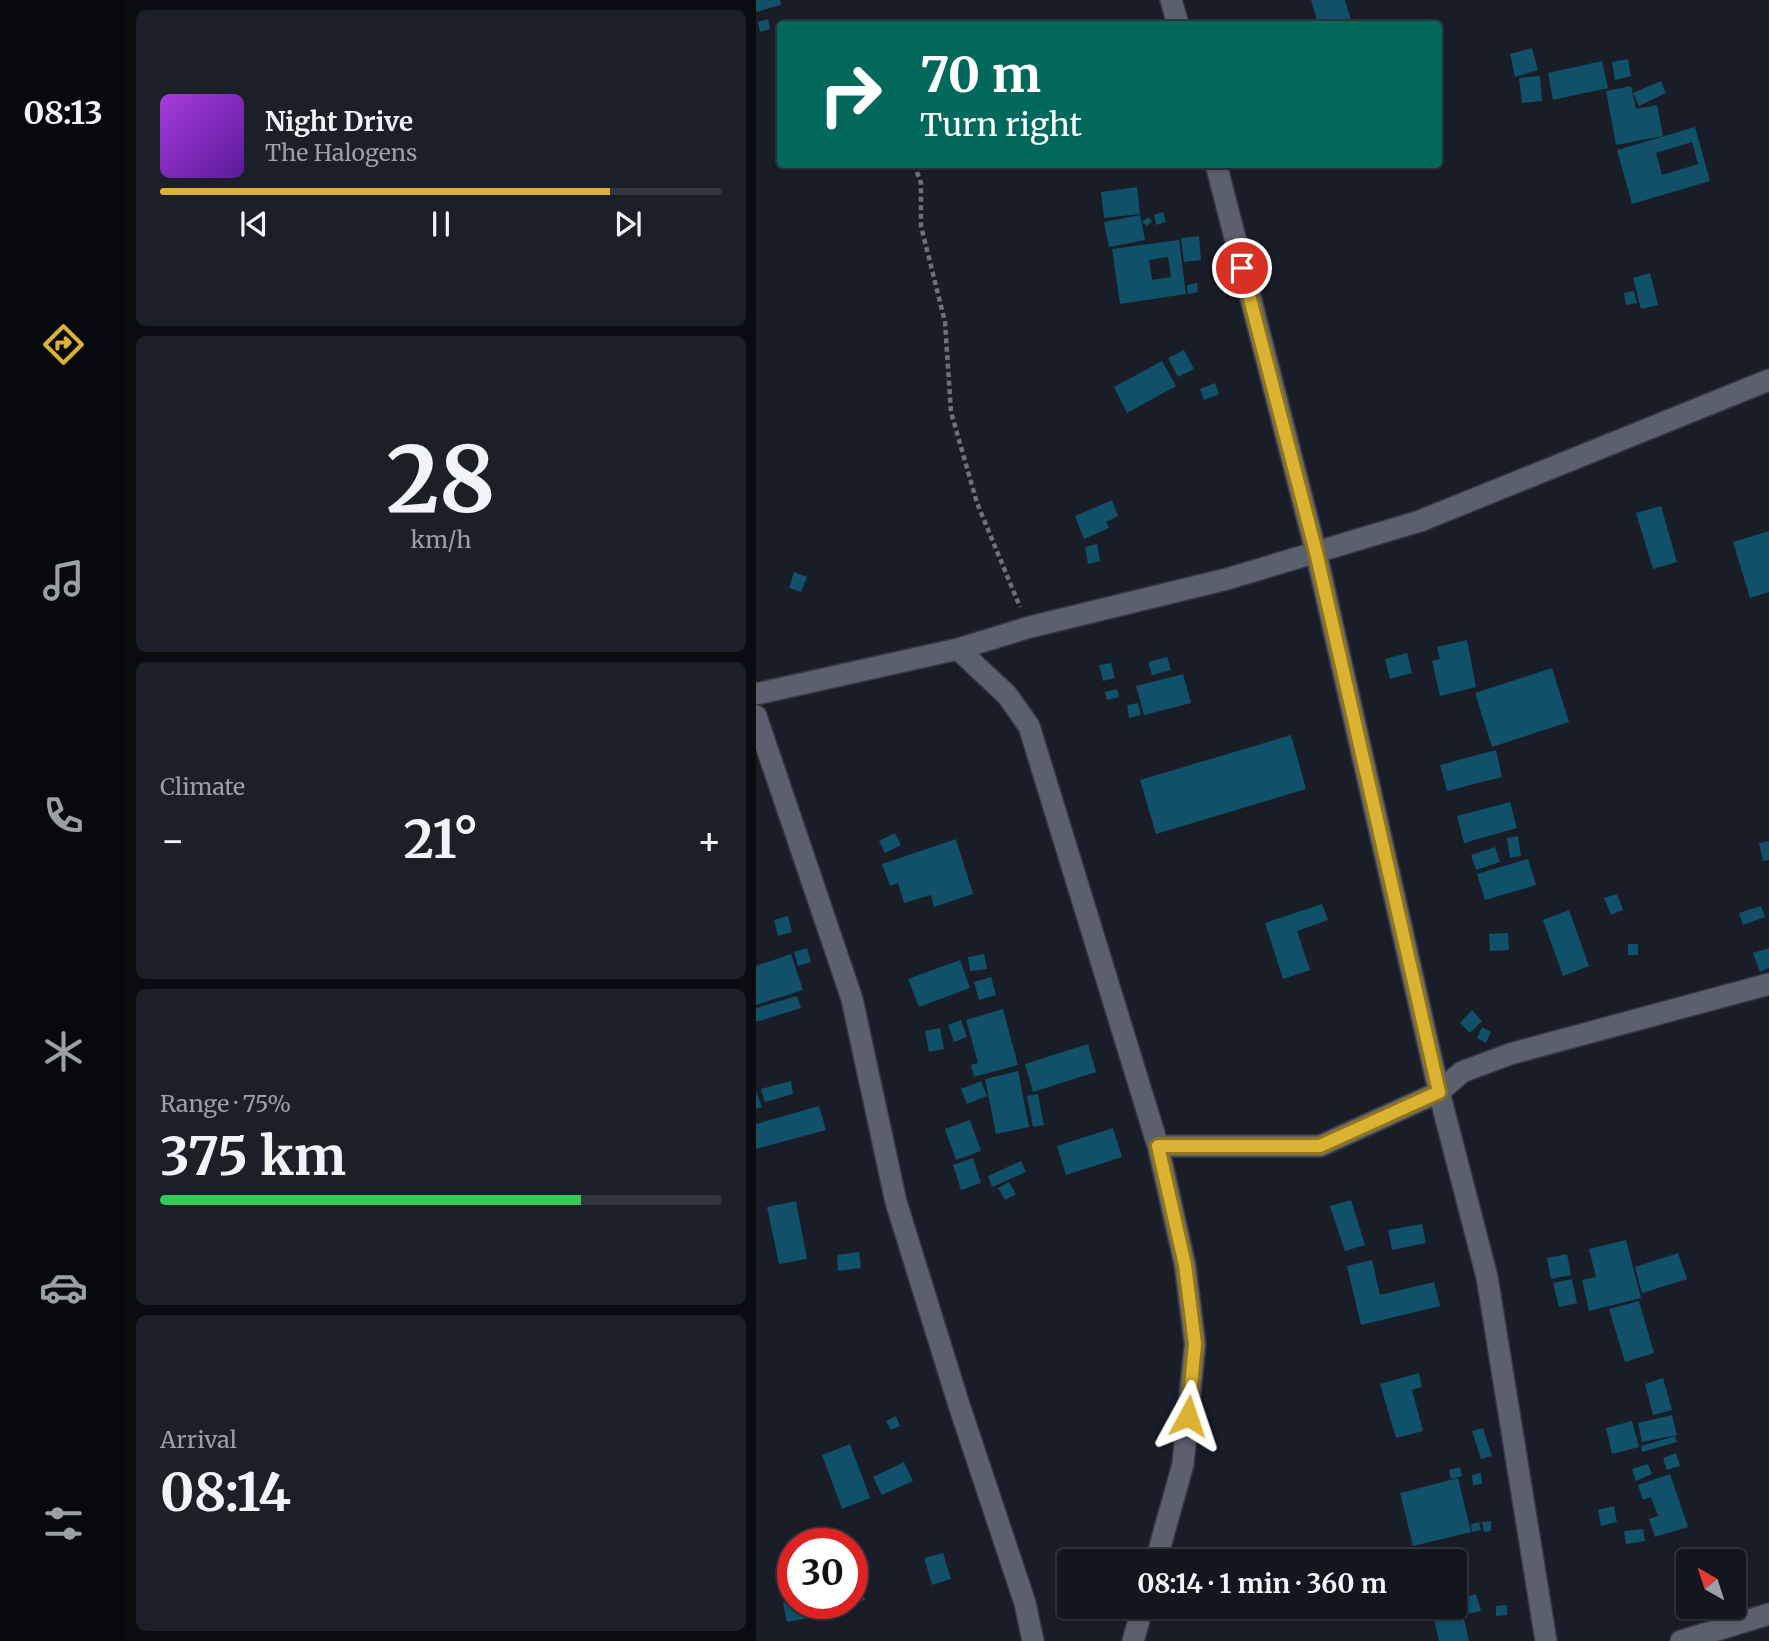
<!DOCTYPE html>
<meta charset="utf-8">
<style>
body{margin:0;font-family:Merriweather,serif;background:#1b1f27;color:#f1f3f6;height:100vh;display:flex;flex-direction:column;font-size:26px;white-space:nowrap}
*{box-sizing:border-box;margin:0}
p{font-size:23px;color:#9c9fa4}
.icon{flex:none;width:38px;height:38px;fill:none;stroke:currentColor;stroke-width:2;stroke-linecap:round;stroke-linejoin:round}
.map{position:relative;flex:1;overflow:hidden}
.drawer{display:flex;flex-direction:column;gap:10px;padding:10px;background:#0a0c10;width:630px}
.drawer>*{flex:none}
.banner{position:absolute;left:21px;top:21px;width:665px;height:147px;border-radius:7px;box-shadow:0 2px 5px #0004,0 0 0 2px #31353c;background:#00695c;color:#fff;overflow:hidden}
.needle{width:46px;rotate:321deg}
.fabs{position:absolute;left:920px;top:1549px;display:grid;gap:14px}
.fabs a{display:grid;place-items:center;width:70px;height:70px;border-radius:7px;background:#12161e;box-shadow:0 2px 5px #0004,0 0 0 2px #31353c;font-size:35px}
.speed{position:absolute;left:21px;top:1528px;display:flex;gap:14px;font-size:35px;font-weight:700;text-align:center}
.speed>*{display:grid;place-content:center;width:91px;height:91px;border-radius:50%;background:#12161e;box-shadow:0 2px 5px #0004,0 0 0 2px #31353c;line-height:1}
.speed .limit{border:10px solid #d22;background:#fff;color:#111}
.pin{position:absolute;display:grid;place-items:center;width:60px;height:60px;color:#fff;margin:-30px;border:4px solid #fff;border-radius:50%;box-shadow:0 2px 7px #0007}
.me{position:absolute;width:77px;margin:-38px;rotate:5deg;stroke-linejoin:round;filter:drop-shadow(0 0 5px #0008)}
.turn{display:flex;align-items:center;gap:24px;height:147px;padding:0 28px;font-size:32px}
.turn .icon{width:91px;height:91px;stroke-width:2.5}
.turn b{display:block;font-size:49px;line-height:60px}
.big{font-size:52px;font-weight:700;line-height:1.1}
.drawer .card{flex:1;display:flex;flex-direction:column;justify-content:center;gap:10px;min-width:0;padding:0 24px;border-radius:10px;background:#1b1f27}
.drawer .dial{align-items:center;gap:0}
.dial b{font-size:91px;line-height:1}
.song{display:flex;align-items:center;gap:21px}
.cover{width:84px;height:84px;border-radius:10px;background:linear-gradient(135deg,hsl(280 70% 55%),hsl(270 70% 35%))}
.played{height:7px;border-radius:4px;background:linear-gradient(90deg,#dcb233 80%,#31353c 80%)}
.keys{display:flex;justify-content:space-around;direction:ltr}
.heat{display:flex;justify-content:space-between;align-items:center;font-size:38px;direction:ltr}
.charge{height:10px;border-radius:5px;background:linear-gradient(90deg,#34c759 75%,#31353c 0)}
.trip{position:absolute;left:301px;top:1549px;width:410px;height:70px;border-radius:7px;background:#12161e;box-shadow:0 2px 5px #0004,0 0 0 2px #31353c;font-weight:700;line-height:70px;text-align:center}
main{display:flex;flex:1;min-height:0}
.tabs{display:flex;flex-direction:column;width:126px;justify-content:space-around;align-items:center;background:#07090c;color:#9c9fa4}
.tabs .icon{width:49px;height:49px}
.tabs .selected{color:#dcb233}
.tabs b{font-size:32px;color:#f1f3f6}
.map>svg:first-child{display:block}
</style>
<main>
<nav class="tabs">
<b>08:13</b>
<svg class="icon selected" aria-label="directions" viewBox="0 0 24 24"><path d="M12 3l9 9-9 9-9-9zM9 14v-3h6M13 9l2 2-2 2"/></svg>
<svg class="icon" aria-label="music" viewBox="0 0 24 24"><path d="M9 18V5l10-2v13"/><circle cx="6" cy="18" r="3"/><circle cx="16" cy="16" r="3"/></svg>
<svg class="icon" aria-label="phone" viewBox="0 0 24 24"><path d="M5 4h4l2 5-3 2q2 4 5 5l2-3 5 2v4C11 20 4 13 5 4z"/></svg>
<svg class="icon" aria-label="climate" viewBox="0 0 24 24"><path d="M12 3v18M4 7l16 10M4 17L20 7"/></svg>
<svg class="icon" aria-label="car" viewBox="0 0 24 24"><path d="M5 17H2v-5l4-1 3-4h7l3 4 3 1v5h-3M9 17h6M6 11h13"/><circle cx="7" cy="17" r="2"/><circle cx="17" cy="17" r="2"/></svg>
<svg class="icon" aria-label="filters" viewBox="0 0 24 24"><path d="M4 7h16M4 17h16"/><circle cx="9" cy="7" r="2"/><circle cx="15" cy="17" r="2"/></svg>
</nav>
<section class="drawer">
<div class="card">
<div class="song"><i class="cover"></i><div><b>Night Drive</b><p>The Halogens</p></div></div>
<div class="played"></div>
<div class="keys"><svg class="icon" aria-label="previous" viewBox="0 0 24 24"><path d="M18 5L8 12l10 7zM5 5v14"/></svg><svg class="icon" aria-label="pause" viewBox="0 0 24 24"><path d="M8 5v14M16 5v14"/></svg><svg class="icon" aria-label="next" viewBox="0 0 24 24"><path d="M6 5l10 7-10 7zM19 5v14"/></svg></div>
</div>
<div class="card dial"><b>28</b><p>km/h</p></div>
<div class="card"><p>Climate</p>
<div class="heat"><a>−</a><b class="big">21°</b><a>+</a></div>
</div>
<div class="card"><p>Range · 75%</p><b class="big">375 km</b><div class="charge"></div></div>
<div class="card"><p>Arrival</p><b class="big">08:14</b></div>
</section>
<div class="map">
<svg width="1013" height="1641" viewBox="0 0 1013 1641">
<rect width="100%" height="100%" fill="#181d28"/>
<path fill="#105068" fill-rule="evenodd" d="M 0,0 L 24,0 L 25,5 L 0,12 Z
M 555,0 L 589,0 L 596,24 L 562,24 Z
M 12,19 L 14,29 L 4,32 L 2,22 Z
M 776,48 L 782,70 L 759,77 L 754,54 Z
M 872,59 L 875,76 L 859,80 L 856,62 Z
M 846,61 L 852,88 L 797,100 L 792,73 Z
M 784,76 L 786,101 L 766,103 L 763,78 Z
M 905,81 L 910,93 L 883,106 L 877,93 Z
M 875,86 L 880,109 L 901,105 L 907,136 L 860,145 L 850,91 Z
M 939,127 L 954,181 L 876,204 L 861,150 ZM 936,142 L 942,164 L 906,175 L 900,153 Z
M 381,187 L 384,214 L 348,218 L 345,192 Z
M 407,212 L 410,222 L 400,225 L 398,215 Z
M 384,215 L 389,240 L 353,247 L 348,222 Z
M 392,217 L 396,221 L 391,226 L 386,222 Z
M 443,236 L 445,260 L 428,262 L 425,238 Z
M 423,240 L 430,294 L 364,304 L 356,249 ZM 412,257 L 415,277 L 396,280 L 393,260 Z
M 894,273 L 902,305 L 885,309 L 877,278 Z
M 441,283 L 442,292 L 432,294 L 431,285 Z
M 878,291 L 881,303 L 870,305 L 868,293 Z
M 428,350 L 438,369 L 422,377 L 412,358 Z
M 406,361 L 420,386 L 371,413 L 358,387 Z
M 459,383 L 463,394 L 448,400 L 444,389 Z
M 356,500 L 362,516 L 350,522 L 353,528 L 328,539 L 319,516 Z
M 905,506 L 921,562 L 897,569 L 880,513 Z
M 1013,531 L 1013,592 L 994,598 L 977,542 Z
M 341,544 L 344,561 L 332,564 L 329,547 Z
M 38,572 L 51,577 L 45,592 L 33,588 Z
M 711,640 L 720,687 L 684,696 L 676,661 L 684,659 L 681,647 Z
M 651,653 L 656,673 L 634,679 L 629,659 Z
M 411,657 L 415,670 L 396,675 L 392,662 Z
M 355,663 L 359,678 L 347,681 L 343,665 Z
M 796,668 L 813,722 L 736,747 L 719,693 Z
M 427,674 L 435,703 L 388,715 L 380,686 Z
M 361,689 L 363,697 L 351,700 L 349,692 Z
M 382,703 L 385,715 L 373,718 L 371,705 Z
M 535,735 L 550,789 L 400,834 L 384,780 Z
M 740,750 L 746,777 L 691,791 L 684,765 Z
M 754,802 L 761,828 L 708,843 L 701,816 Z
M 139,833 L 145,845 L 129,853 L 123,841 Z
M 762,836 L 765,856 L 754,858 L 751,838 Z
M 200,839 L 217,894 L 178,907 L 175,895 L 148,903 L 142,883 L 134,886 L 126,864 Z
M 1013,841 L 1013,860 L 1007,861 L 1003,843 Z
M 739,847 L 744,862 L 720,870 L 715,855 Z
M 772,859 L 780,885 L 729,900 L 721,874 Z
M 861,894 L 867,910 L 855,915 L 848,898 Z
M 566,904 L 572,920 L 541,931 L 554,970 L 527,979 L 509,923 Z
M 1005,906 L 1009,917 L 987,925 L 983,913 Z
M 813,910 L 833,966 L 807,976 L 787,920 Z
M 32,916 L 36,932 L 22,936 L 18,920 Z
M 752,933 L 753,950 L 734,951 L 733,934 Z
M 872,944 L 882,944 L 882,955 L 872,955 Z
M 51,948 L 55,962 L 42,966 L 38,952 Z
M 1013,948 L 1013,968 L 1004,972 L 997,953 Z
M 35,954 L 47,990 L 0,1005 L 0,966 Z
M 228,954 L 231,969 L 214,971 L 212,957 Z
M 204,960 L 214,988 L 163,1007 L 152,979 Z
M 235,977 L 240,995 L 223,1000 L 218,982 Z
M 41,996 L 45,1008 L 0,1022 L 0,1008 Z
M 247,1009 L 262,1065 L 218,1077 L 215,1065 L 222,1063 L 210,1020 Z
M 716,1010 L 726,1021 L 714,1033 L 704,1023 Z
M 205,1020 L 211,1037 L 198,1042 L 192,1025 Z
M 726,1027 L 735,1032 L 730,1043 L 721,1038 Z
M 184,1028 L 188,1049 L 173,1052 L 169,1031 Z
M 332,1044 L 340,1072 L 277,1092 L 269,1064 Z
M 262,1071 L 273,1127 L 240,1134 L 229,1079 Z
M 35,1081 L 37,1094 L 9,1102 L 5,1089 Z
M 225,1081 L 231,1096 L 211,1104 L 205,1089 Z
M 0,1091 L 6,1107 L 0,1109 Z
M 282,1094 L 288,1125 L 277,1127 L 271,1096 Z
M 63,1106 L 70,1130 L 0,1149 L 0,1124 Z
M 214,1120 L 225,1151 L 200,1160 L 189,1129 Z
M 357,1128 L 366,1157 L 310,1175 L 301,1146 Z
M 217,1158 L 225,1183 L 205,1190 L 197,1165 Z
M 265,1161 L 270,1172 L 236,1187 L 232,1176 Z
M 253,1182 L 260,1194 L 249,1200 L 242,1188 Z
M 595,1200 L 609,1245 L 589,1251 L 574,1206 Z
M 40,1201 L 51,1259 L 23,1264 L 11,1207 Z
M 666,1224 L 670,1243 L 636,1250 L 632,1230 Z
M 870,1240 L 885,1298 L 833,1311 L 826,1280 L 840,1277 L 833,1249 Z
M 103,1252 L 105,1268 L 82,1271 L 81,1255 Z
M 922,1253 L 931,1279 L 886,1293 L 879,1267 Z
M 811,1254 L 815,1275 L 795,1279 L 791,1258 Z
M 616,1260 L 624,1295 L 678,1282 L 684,1306 L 605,1325 L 591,1266 Z
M 816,1279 L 821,1303 L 803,1307 L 797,1283 Z
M 883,1301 L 898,1353 L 869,1362 L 853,1309 Z
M 663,1373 L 666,1387 L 656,1390 L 667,1431 L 640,1438 L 624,1384 Z
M 907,1378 L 916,1410 L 897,1415 L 889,1384 Z
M 916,1415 L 921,1435 L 886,1442 L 882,1423 Z
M 140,1416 L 144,1426 L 135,1430 L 130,1421 Z
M 876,1421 L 883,1447 L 856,1454 L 850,1428 Z
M 727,1428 L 736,1456 L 725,1459 L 716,1431 Z
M 919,1436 L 921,1442 L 886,1452 L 885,1446 Z
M 94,1444 L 114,1498 L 86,1509 L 66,1455 Z
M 920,1453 L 924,1466 L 911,1470 L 907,1458 Z
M 148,1462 L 157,1481 L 126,1495 L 117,1477 Z
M 892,1464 L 896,1474 L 880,1481 L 876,1469 Z
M 704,1467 L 706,1476 L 695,1479 L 693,1470 Z
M 725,1473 L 726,1484 L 717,1485 L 716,1475 Z
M 914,1474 L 932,1527 L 899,1537 L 893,1519 L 902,1516 L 895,1497 L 887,1500 L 882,1485 Z
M 702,1478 L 715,1532 L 657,1546 L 644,1493 Z
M 858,1506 L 861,1522 L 845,1526 L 842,1510 Z
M 735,1521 L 735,1531 L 728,1532 L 726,1522 Z
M 723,1522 L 725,1530 L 716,1532 L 715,1524 Z
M 887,1529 L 889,1541 L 870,1544 L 868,1531 Z
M 187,1553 L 195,1579 L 176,1585 L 168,1558 Z
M 101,1569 L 109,1600 L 96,1604 L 96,1571 Z
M 720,1594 L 725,1611 L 707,1615 L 713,1641 L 683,1641 L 675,1606 L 698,1606 L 698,1600 Z
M 37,1601 L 49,1603 L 52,1618 L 31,1622 L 27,1603 Z
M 751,1605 L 751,1615 L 740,1616 L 740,1606 Z"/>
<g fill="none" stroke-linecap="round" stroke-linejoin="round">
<defs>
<path id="minor" d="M 415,0 L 422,24
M 460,164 L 560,552 L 683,1092 L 731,1277 L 790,1641
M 202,649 L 251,695 L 273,726 L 402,1146 L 429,1265 L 439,1344 L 427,1464 L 400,1561
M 0,694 L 202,649 L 274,627 L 471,579 L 664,521 L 1013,380
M 0,716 L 96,999 L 140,1202 L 203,1405 L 269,1603 L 277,1641
M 402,1146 L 564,1146 L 683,1092 L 706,1072 L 754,1054 L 1013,984
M 377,1641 L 387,1606
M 925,1641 L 1013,1614"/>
</defs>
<use href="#minor" stroke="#343740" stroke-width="24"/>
<path stroke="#6c717a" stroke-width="4.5" stroke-dasharray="5 3.5" stroke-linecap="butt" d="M 158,164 L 165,183 L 165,226 L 189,322 L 195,412 L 221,503 L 264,607"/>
<use href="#minor" stroke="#5a606d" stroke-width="21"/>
</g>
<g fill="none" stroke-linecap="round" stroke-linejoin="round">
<defs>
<path id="route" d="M 432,1416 L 439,1344 L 429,1265 L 402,1146 L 564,1146 L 683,1092 L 560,552 L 486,268"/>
</defs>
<use href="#route" stroke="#8f7421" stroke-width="18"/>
<use href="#route" stroke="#dcb233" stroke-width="12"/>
</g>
</svg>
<div class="fabs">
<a><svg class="needle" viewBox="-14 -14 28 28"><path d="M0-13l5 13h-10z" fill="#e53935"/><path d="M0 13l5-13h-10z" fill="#9c9fa4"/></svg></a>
</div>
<div class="speed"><div class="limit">30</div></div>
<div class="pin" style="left:486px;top:268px;background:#d93025"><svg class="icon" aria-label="arrive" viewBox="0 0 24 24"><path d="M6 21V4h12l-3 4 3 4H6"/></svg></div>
<svg class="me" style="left:432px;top:1416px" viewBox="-20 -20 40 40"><path d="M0-17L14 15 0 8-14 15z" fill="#dcb233" stroke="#fff" stroke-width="4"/></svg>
<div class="trip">08:14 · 1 min · 360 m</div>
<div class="banner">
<div class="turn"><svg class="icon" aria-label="right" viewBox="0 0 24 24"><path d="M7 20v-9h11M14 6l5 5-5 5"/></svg><div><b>70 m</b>Turn right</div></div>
</div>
</div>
</main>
